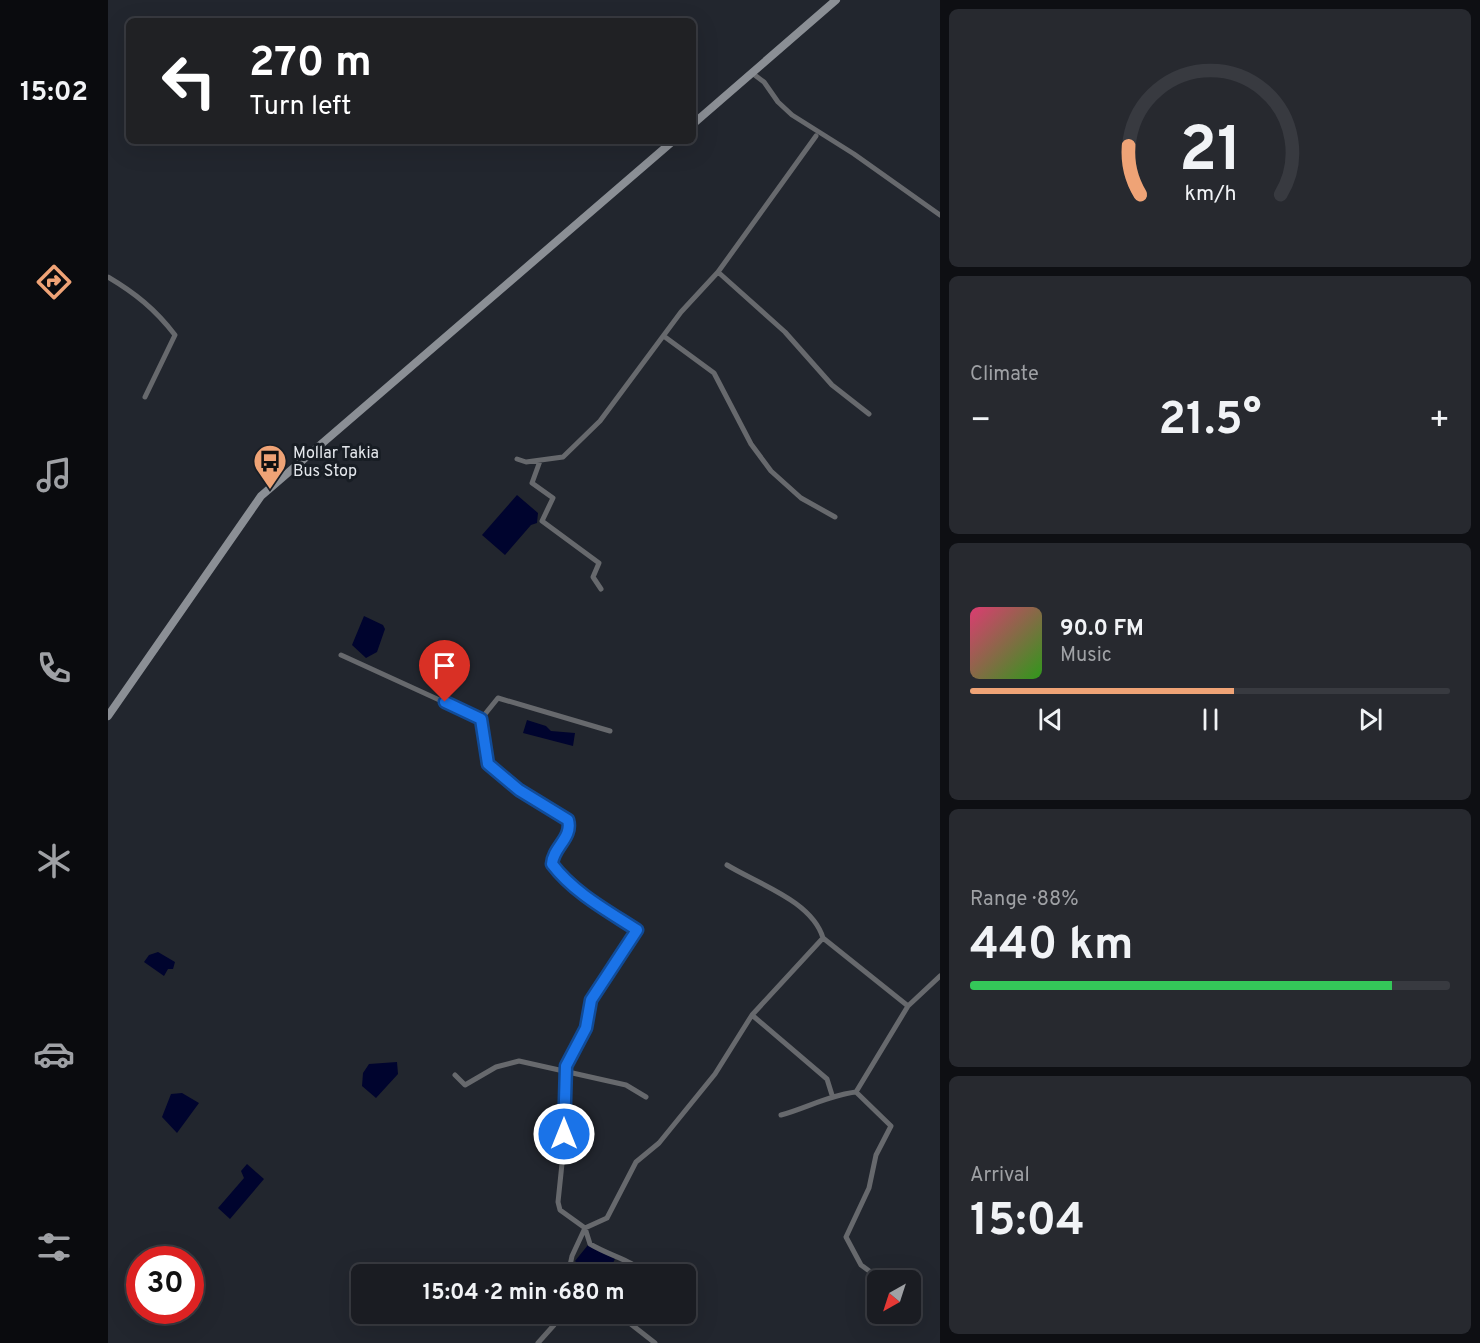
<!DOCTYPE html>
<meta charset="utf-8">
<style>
body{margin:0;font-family:Overpass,sans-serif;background:#27292f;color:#f1f3f6;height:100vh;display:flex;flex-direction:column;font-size:22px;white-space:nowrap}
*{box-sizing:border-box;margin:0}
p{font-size:20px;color:#9fa1a5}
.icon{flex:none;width:33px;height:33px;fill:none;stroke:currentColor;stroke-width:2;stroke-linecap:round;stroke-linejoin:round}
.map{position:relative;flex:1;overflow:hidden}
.side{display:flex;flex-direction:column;gap:9px;padding:9px;background:#0e0f13;width:540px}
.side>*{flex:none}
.guide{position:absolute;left:18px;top:18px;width:570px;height:126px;border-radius:9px;box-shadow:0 6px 24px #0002,0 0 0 2px #383a40;background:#202124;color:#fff;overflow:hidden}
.needle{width:39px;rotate:219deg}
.buttons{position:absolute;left:759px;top:1270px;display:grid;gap:12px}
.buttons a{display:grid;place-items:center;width:54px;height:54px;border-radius:9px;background:#1a1c22;box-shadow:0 6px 24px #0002,0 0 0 2px #383a40;font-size:30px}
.speed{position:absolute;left:18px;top:1246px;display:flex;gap:12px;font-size:30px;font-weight:700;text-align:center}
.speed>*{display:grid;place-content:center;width:78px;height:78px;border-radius:50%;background:#1a1c22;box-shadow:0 6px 24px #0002,0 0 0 2px #383a40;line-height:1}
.speed .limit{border:9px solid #d22;background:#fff;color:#111}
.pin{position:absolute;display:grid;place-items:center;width:51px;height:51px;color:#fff;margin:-62px -26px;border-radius:50% 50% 50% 0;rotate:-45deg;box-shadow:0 0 6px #0007}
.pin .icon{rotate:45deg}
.me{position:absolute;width:66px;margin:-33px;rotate:0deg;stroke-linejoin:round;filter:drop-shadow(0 0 4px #0008)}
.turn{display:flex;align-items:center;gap:21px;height:126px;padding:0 24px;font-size:27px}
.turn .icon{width:78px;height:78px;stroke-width:2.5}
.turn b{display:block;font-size:42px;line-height:51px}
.big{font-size:45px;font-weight:700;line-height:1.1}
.side .tile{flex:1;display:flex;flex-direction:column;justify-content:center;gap:9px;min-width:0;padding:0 21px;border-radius:9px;background:#27292f}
.side .dial{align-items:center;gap:0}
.dial svg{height:156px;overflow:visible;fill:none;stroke:#383a40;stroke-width:7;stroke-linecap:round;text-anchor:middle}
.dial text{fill:#f1f3f6;stroke:none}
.song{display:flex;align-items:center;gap:18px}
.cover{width:72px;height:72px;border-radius:9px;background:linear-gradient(135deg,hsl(340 70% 55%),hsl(110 70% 35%))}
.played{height:6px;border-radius:3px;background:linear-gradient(90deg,#efa376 55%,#383a40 55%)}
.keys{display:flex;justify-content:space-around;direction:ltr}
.heat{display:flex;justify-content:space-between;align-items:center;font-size:33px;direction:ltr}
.charge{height:9px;border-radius:4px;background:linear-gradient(90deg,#34c759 88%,#383a40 0)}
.trip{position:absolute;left:243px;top:1264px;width:345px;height:60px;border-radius:9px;background:#1a1c22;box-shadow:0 6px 24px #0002,0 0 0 2px #383a40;font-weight:700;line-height:60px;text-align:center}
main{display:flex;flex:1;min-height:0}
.tabs{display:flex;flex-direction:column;width:108px;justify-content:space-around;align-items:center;background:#0a0b0e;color:#9fa1a5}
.tabs .icon{width:42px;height:42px}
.tabs .selected{color:#efa376}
.tabs b{font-size:27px;color:#f1f3f6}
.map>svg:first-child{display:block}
</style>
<main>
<nav class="tabs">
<b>15:02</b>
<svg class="icon selected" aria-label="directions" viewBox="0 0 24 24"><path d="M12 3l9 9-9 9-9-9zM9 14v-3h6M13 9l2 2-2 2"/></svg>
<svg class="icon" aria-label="music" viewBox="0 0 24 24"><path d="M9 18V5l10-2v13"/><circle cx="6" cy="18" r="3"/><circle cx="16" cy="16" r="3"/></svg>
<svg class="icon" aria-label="phone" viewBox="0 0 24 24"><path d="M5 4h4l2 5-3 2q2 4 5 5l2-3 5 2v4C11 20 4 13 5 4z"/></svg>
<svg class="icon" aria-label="climate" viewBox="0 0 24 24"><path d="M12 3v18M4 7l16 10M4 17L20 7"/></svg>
<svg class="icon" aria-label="car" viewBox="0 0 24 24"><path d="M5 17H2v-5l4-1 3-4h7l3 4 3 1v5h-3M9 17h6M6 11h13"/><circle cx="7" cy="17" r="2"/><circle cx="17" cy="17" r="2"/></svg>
<svg class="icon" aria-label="filters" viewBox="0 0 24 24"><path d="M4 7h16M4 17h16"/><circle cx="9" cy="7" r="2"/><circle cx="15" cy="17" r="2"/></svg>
</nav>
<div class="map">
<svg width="832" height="1343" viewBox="0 0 832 1343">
<rect width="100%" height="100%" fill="#22262e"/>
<path fill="#00042e" d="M 409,495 L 430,513 L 429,523 L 423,525 L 397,555 L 374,535 Z
M 256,616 L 275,625 L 277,629 L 269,652 L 258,658 L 244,645 Z
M 419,720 L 438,726 L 443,731 L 467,733 L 465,746 L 415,733 Z
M 50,952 L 67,962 L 65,969 L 60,969 L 56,976 L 36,962 L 41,955 Z
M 289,1062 L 290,1074 L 268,1098 L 254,1086 L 255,1073 L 261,1064 Z
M 74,1093 L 91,1103 L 69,1133 L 54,1117 L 63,1094 Z
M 139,1164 L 156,1179 L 122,1219 L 110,1208 L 136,1178 L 133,1171 Z
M 480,1245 L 507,1259 L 499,1275 L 464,1273 L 471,1265 L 467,1261 Z"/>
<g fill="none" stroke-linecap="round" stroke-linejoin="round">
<path stroke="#67696d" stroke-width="5" d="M 644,73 L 656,82 L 670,102 L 684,115 L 746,154 L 832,215
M 610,272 L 677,332 L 724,385 L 761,414
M 0,277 C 27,293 47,309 67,335 L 37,397
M 557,337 L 606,373 L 643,444 L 663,471 L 693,498 L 727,517
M 409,459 L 418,462 L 455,457 L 492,421 L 573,312 L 610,272 L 708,136
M 432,461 L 424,483 L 445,498 L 434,521 L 491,563 L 485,577 L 493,589
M 233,655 L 373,719
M 502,731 L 390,698 L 373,719 L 380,764 L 411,790 L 460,820 C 465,838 445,847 444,864 L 479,897 L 529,930 L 483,1000 L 478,1028 L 456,1073 L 455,1154 L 450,1202 L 452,1210 L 477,1228 L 482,1244 C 504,1257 520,1258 540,1275
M 619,865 C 650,884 704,901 715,938
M 644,1015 L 719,1079 L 724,1095
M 347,1075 L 357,1085 L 388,1067 L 411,1061 L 518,1085 L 538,1097
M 748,1092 L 800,1006 L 832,976
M 673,1115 C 699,1108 721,1095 748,1092 L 783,1126 L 768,1155 L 761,1188 L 738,1237 L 753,1265 L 775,1281
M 460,1275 L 464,1256 L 477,1228 L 499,1218 L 528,1162 L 551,1143 L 607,1074 L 644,1015 L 715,938 L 800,1006
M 510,1314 L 547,1343
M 430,1343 L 446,1325 L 450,1314"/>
<path stroke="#8b8f95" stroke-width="8" d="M 585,124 L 728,0
M 0,716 L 153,496 L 565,141"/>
</g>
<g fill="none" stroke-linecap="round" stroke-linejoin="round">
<defs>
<path id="route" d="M 337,702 L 373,719 L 380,764 L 411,790 L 460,820 C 465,838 445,847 444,864 C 466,893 500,911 529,930 L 483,1000 L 478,1028 L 458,1066 L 456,1134"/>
</defs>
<use href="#route" stroke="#114b97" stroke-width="15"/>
<use href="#route" stroke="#1a73e8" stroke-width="10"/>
</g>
<defs>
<symbol id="bus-pin" viewBox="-11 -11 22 30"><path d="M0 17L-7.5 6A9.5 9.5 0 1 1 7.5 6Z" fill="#efa376" stroke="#181d24"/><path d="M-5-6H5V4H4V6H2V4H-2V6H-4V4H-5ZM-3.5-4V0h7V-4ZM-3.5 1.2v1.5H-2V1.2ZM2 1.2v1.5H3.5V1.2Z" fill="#111"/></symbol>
</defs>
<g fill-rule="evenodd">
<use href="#bus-pin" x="143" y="442" width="38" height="52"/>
</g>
<g text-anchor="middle" stroke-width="6" stroke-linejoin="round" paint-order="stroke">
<g font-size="16" fill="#e5e8ed" stroke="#181d24" text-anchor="start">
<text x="185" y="458">Mollar Takia<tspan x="185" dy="18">Bus Stop</tspan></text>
</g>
</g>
</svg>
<div class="buttons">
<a><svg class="needle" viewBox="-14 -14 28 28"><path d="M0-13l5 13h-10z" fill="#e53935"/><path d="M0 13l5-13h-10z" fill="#9fa1a5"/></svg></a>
</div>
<div class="speed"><div class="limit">30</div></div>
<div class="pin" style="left:337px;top:702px;background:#d93025"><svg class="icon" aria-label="arrive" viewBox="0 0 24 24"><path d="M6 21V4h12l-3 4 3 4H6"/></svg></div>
<svg class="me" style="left:456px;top:1134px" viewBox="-20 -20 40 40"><circle r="17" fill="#1a73e8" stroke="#fff" stroke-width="3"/><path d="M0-11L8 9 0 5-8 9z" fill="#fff"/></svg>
<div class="trip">15:04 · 2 min · 680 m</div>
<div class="guide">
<div class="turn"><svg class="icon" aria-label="left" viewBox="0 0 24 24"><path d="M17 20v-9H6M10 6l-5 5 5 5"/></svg><div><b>270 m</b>Turn left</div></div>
</div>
</div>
<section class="side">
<div class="tile dial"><svg viewBox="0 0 100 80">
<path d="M14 69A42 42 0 1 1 86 69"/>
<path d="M14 69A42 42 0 0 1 8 44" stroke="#efa376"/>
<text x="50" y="56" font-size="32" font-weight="700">21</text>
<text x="50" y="72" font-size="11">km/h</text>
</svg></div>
<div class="tile"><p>Climate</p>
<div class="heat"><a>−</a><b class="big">21.5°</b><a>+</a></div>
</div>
<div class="tile">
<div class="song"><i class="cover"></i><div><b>90.0 FM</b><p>Music</p></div></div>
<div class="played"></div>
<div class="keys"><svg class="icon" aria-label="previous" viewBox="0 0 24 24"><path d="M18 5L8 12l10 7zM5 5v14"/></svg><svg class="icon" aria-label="pause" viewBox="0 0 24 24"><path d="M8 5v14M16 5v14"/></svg><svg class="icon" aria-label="next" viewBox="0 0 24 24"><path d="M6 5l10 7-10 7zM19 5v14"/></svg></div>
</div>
<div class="tile"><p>Range · 88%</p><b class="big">440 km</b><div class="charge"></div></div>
<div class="tile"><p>Arrival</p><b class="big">15:04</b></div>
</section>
</main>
